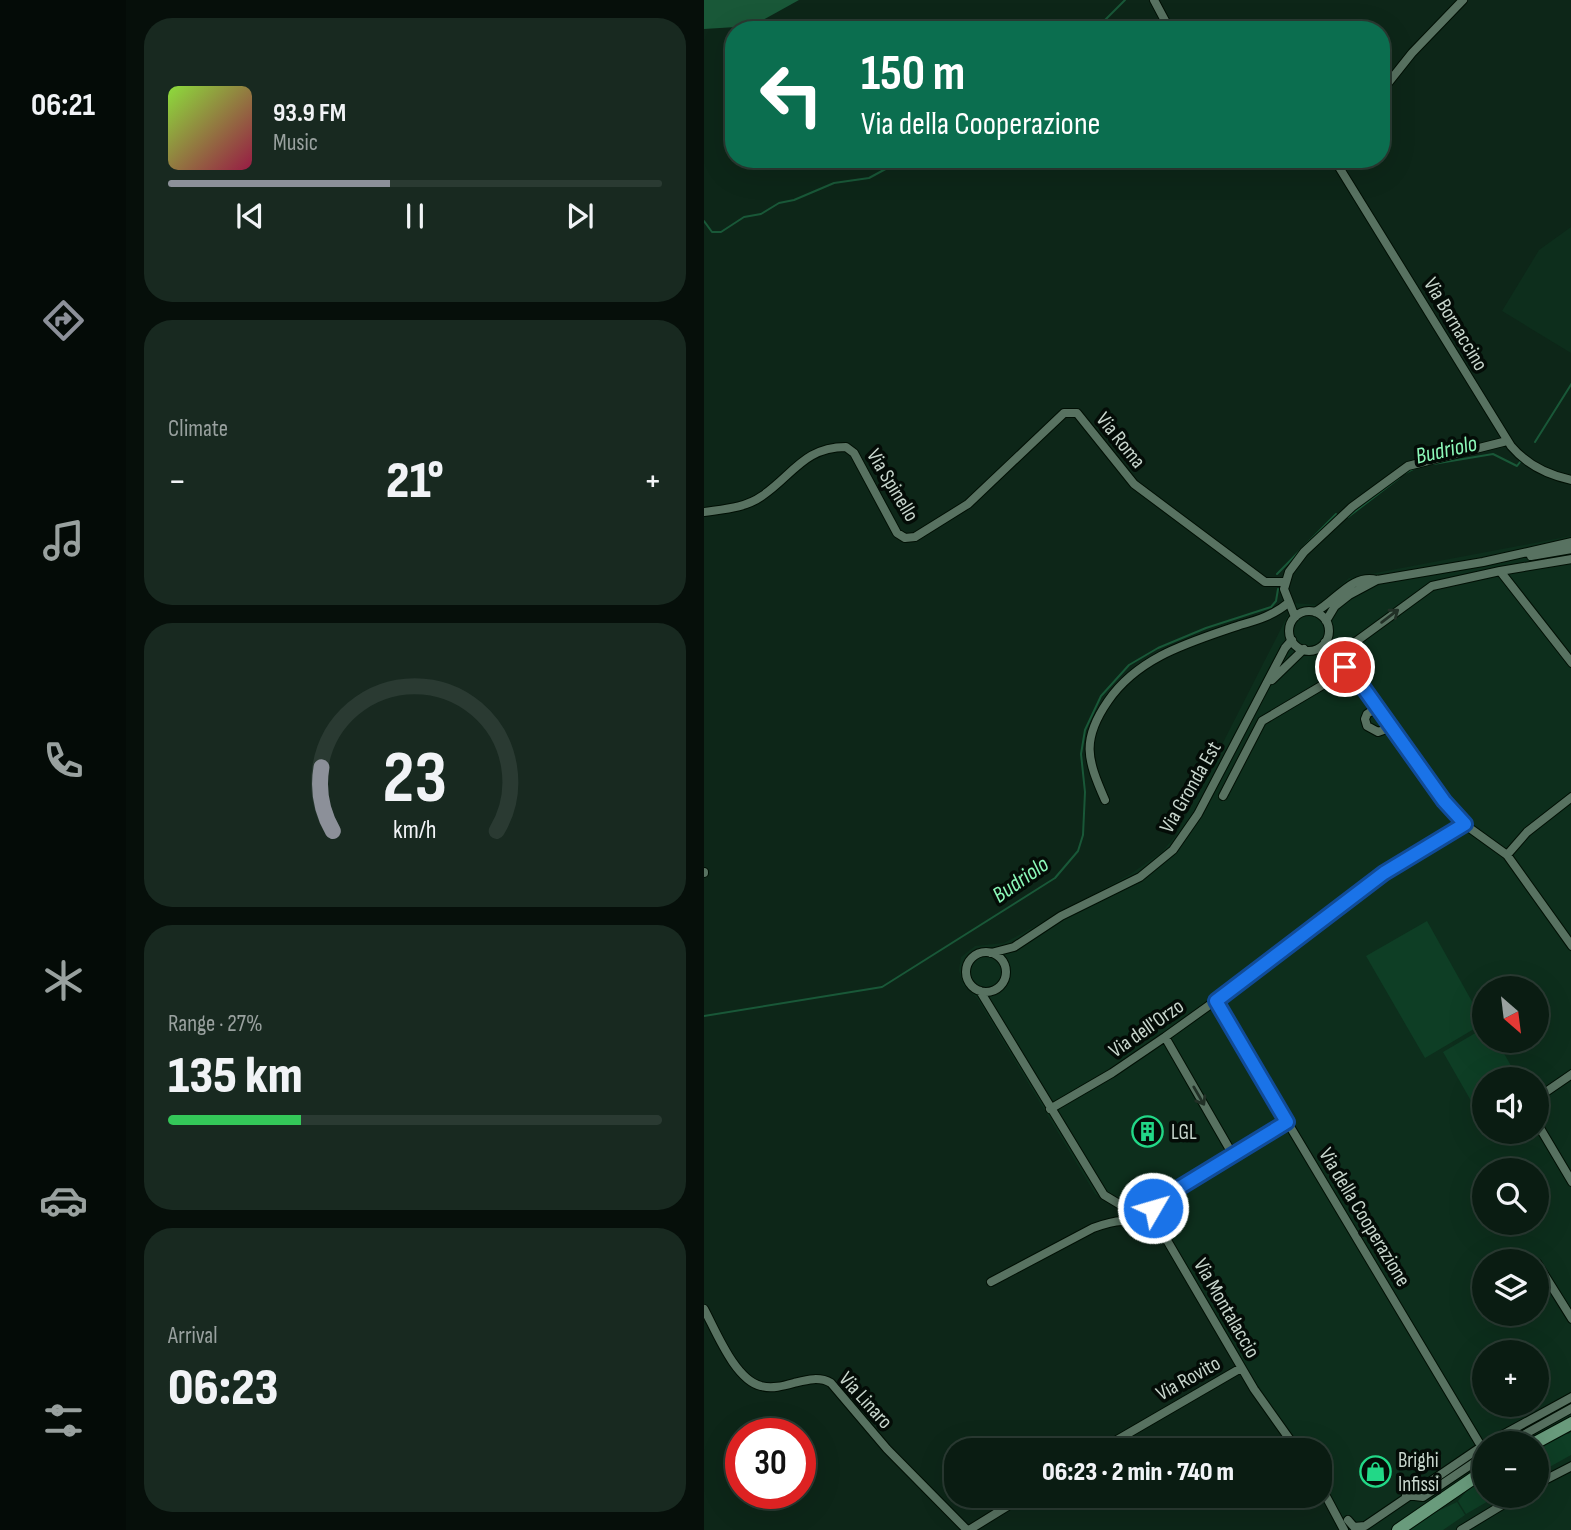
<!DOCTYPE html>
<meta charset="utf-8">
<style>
body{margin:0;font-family:"Sofia Sans Condensed",sans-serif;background:#182920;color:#f1f3f6;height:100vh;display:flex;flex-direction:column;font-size:26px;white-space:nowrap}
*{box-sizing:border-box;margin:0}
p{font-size:23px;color:#99a19f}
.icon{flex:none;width:38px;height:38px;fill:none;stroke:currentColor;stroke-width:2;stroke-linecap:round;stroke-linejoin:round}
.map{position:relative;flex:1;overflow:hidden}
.side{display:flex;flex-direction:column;gap:18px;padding:18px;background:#060f0a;width:578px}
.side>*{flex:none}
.guide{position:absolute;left:21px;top:21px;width:665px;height:147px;border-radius:28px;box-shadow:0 7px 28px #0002,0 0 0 2px #2a3a32;background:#0b6e4f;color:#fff;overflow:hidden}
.needle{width:46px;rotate:152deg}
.controls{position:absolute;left:768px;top:976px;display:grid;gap:14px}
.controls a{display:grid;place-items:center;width:77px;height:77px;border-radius:50%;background:#0a1c12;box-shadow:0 7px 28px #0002,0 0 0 2px #2a3a32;font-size:35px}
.speed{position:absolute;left:21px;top:1418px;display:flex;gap:14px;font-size:35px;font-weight:700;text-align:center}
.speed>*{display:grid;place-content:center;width:91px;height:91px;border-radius:50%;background:#0a1c12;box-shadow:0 7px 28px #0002,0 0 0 2px #2a3a32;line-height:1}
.speed .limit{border:10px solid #d22;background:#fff;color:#111}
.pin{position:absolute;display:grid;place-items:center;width:60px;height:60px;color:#fff;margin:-30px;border:4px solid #fff;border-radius:50%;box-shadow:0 2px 7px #0007}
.me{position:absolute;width:77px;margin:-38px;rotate:52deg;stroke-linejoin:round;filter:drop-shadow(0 0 5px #0008)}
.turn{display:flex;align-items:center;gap:24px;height:147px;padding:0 21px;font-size:32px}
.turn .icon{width:91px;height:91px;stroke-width:2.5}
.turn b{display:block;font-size:49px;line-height:60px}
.big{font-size:52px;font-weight:800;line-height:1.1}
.side .widget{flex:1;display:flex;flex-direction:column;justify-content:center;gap:10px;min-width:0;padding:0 24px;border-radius:28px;background:#182920}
.side .dial{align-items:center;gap:0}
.dial svg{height:182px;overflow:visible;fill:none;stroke:#2a3a32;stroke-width:7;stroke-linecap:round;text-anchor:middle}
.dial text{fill:#f1f3f6;stroke:none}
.song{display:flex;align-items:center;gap:21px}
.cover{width:84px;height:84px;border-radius:10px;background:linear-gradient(135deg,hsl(90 70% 55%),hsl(340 70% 35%))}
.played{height:7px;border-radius:4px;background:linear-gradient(90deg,#8c9099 45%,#2a3a32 45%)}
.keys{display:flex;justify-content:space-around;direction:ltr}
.heat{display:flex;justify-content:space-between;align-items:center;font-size:38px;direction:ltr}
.charge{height:10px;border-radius:5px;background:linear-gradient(90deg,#34c759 27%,#2a3a32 0)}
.trip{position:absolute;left:240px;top:1438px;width:388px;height:70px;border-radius:28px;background:#0a1c12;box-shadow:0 7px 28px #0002,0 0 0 2px #2a3a32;font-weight:800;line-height:70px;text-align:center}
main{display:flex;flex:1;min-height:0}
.tabs{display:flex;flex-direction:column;width:126px;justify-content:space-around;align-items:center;background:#040b07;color:#99a19f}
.tabs .icon{width:49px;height:49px}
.tabs .on{color:#8c9099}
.tabs b{font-size:32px;color:#f1f3f6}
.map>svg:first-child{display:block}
</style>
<main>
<nav class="tabs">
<b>06:21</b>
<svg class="icon on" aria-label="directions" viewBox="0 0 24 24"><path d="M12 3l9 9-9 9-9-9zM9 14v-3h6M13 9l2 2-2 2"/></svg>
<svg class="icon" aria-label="music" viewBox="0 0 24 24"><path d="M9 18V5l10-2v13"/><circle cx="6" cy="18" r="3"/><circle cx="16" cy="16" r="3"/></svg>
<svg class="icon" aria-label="phone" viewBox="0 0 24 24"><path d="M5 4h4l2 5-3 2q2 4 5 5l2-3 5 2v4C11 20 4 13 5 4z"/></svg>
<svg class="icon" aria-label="climate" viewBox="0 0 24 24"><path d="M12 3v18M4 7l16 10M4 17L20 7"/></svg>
<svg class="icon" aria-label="car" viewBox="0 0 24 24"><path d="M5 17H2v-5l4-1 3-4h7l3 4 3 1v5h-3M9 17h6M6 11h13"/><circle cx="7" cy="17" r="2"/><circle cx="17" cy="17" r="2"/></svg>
<svg class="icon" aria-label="filters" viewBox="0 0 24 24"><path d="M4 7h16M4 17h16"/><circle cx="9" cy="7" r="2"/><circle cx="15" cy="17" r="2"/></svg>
</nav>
<section class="side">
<div class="widget">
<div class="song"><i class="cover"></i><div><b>93.9 FM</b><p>Music</p></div></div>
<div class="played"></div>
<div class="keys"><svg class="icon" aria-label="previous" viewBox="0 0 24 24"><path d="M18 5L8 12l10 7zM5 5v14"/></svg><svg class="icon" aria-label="pause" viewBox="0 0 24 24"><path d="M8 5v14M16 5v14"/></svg><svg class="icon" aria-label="next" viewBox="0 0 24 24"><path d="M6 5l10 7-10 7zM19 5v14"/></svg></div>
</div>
<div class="widget"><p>Climate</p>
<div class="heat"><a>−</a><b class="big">21°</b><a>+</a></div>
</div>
<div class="widget dial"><svg viewBox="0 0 100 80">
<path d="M14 69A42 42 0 1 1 86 69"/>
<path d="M14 69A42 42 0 0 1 9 41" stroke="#8c9099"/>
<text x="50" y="56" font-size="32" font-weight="700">23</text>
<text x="50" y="72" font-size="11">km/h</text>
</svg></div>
<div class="widget"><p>Range · 27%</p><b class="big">135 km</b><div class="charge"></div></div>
<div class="widget"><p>Arrival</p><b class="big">06:23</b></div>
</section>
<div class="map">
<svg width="868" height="1530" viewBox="0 0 868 1530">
<rect width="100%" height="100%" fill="#0d2618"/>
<path fill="#0d2e1c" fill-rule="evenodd" d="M 867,227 L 867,353 L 798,311 L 835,250 Z
M 867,536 L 867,1530 L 636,1530 L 616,1493 L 616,1451 L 592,1451 L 556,1405 L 442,1216 L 402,1201 L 391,1194 L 273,998 L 259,985 L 255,970 L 257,957 L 271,946 L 300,943 L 425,875 L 458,852 L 472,835 L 590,603 L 614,605 L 645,578 ZM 780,989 L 833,989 L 833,1041 L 780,1041 ZM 780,1080 L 833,1080 L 833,1132 L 780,1132 ZM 780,1171 L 833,1171 L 833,1223 L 780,1223 ZM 780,1262 L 833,1262 L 833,1314 L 780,1314 ZM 780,1353 L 833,1353 L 833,1405 L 780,1405 ZM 780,1444 L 833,1444 L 833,1496 L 780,1496 Z"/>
<path fill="#0e3e25" d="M 723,921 L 780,1023 L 721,1058 L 662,956 Z
M 780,1028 L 780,1041 L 793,1041 L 815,1080 L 780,1080 L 780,1100 L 770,1106 L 739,1052 Z
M 862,1432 L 864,1434 L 867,1432 L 867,1455 L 833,1474 L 833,1447 Z
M 780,1478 L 780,1496 L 793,1496 L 762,1514 L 754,1501 L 769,1484 Z
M 753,1502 L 761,1515 L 739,1530 L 703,1530 L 729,1511 L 730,1513 Z"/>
<path fill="#195838" d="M 0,0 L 95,0 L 48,26 L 0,29 Z"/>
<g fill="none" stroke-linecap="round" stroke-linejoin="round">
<path stroke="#195838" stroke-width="2" d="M 391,30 L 421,0
M 0,221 L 8,232 L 17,232 L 40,217 L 57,214 L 75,203 L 90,200 L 130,183 L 165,178 L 189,165 L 221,159
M 831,442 L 868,383
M 729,464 L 789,454 L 813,466 L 816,462
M 699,474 L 713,467
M 644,517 L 695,478
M 573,574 L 632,514
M 0,1016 L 178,987 L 351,878 L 374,851 L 379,835 L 381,792 L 377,754 L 381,730 L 397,696 L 425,665 L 454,648 L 502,628 L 567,607 L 572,601 L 574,589"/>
<defs>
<path id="street" d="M 450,0 L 466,30
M 677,92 L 708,53 L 759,0
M 630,159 L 807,446 C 823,465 844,475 868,480
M 0,512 C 20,509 41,508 58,496 C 89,475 100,447 142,447 L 150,453 L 193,533 L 201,538 L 211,537 L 264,504 L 360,413 L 373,413 L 430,484 L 561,582 L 580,582
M 827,556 L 868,549
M 796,571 L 868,559
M585 631a20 20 0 1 1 40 0a20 20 0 1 1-40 0Z
M 611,612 C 631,602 648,573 673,580 L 779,562 L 868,542
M 591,617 L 580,589 L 585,572 L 600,552 L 648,507 L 704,466 L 803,441
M 622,621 L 631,606 L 645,595 L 673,580
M 621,642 L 656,683 L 740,801 L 760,824 L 803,855 L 868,946
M 634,660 L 650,643 L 728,586 L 796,571 L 868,663
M 568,680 L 600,649
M 674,707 L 663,714 L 661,719 L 663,726 L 674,732 L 688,727
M 519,796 L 558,721 L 644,670
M 401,800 C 383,759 377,740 404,701 C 435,656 487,642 536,625 C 554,620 570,615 584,603
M 803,855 L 823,832 L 868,797
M 0,873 L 0,872
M262 972a20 20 0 1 1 40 0a20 20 0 1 1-40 0Z
M 287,953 L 310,947 L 357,916 L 436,877 L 469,850 L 494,814 L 581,648 L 588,640
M 276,991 L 400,1195 L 415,1204 L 442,1206
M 511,1001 L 780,1451
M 461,1037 L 529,1155
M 833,1098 L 868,1074
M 346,1109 L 408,1073 L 461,1037 L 546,976 L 679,873 L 760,824
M 833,1123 L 868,1182
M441 1208a4 4 0 1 1 8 0a4 4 0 1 1-8 0Z
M 447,1205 L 583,1122
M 833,1263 L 868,1319
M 287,1282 L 389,1228 C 426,1215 424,1223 457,1230 L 550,1389 L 594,1451
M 0,1309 C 12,1331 31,1380 57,1386 C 68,1389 79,1386 90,1383 C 102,1380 115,1376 127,1383 L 183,1449 L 263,1530
M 782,1444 L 868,1397
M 803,1444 L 868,1408
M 394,1451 L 537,1368
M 833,1484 L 868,1466
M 616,1485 L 640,1530
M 702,1495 L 719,1497 L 780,1456
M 644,1520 L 650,1527 L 661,1526 L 780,1445
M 265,1530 L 320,1496
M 757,1530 L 813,1496"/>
<path id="primary" d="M 829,1444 L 868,1423
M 694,1530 L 780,1471"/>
</defs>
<use href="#street" stroke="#000f04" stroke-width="10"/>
<use href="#primary" stroke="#000f04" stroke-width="14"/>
<use href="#street" stroke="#587261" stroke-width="8"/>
<use href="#primary" stroke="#699b7c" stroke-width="12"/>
</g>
<defs><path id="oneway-shaft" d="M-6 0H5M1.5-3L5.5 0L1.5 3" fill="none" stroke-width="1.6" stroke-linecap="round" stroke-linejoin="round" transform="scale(1.75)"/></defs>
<g stroke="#213026">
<use href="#oneway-shaft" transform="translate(686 616) rotate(-37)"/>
<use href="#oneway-shaft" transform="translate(495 1096) rotate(60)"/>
</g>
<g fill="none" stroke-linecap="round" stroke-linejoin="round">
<defs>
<path id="route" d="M 449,1208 L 447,1205 L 583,1122 L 512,1001 L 680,873 L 761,824 L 740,801 L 656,683 L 641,667"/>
</defs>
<use href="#route" stroke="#114b97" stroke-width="18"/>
<use href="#route" stroke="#1a73e8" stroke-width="12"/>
</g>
<defs>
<symbol id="building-ring" viewBox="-11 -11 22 22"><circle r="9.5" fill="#040c07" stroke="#22d887" stroke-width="1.5"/><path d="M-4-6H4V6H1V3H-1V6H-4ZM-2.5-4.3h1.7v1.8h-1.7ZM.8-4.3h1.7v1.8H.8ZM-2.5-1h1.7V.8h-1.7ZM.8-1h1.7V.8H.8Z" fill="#22d887"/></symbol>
<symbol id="shop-ring" viewBox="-11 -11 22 22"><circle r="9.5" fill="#040c07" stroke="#22d887" stroke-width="1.5"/><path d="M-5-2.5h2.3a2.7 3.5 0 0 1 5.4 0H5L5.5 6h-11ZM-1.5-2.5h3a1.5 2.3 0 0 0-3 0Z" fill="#22d887"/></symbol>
</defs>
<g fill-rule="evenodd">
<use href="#building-ring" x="426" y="1114" width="35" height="35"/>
<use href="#shop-ring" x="654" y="1454" width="35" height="35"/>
</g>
<g text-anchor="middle" stroke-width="7" stroke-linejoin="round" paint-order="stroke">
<g font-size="21" fill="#c8d6cd" stroke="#040c07">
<text transform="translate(752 324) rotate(59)" y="7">Via Bornaccino</text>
<text transform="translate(417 440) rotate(51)" y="7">Via Roma</text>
<text transform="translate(189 485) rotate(59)" y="7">Via Spinello</text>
<text transform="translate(486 787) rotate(-60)" y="7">Via Gronda Est</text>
<text transform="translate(442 1028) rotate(-35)" y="7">Via dell'Orzo</text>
<text transform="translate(661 1217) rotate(59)" y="7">Via della Cooperazione</text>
<text transform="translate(523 1308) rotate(60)" y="7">Via Montalaccio</text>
<text transform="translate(484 1378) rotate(-29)" y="7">Via Rovito</text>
<text transform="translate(162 1400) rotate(48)" y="7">Via Linaro</text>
</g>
<g font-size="21" fill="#c8d6cd" stroke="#040c07" text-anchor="start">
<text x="467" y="1139">LGL</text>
<text x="694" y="1467">Brighi<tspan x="694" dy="24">Infissi</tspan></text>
</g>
<g font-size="23" font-style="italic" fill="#8cf9b9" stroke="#040c07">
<text transform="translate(742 449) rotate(-13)" y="8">Budriolo</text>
<text transform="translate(316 879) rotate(-35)" y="8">Budriolo</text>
</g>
</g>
</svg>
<div class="controls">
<a><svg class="needle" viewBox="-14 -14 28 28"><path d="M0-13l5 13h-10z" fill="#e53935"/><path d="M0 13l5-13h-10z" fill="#99a19f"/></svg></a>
<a><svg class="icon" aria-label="sound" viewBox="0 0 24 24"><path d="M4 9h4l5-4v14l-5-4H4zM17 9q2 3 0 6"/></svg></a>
<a><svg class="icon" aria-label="search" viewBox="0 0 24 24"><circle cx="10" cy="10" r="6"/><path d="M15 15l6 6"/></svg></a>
<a><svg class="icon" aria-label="layers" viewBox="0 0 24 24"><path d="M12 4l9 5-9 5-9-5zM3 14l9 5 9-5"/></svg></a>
<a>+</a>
<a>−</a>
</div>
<div class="speed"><div class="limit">30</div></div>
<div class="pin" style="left:641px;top:667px;background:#d93025"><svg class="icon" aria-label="arrive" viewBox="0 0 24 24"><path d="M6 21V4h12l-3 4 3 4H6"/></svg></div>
<svg class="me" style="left:449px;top:1208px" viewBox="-20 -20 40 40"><circle r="17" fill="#1a73e8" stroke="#fff" stroke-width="3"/><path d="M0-11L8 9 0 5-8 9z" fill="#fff"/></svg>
<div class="trip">06:23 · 2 min · 740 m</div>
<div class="guide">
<div class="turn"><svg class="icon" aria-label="left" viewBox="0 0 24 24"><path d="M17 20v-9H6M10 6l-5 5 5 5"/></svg><div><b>150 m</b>Via della Cooperazione</div></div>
</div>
</div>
</main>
